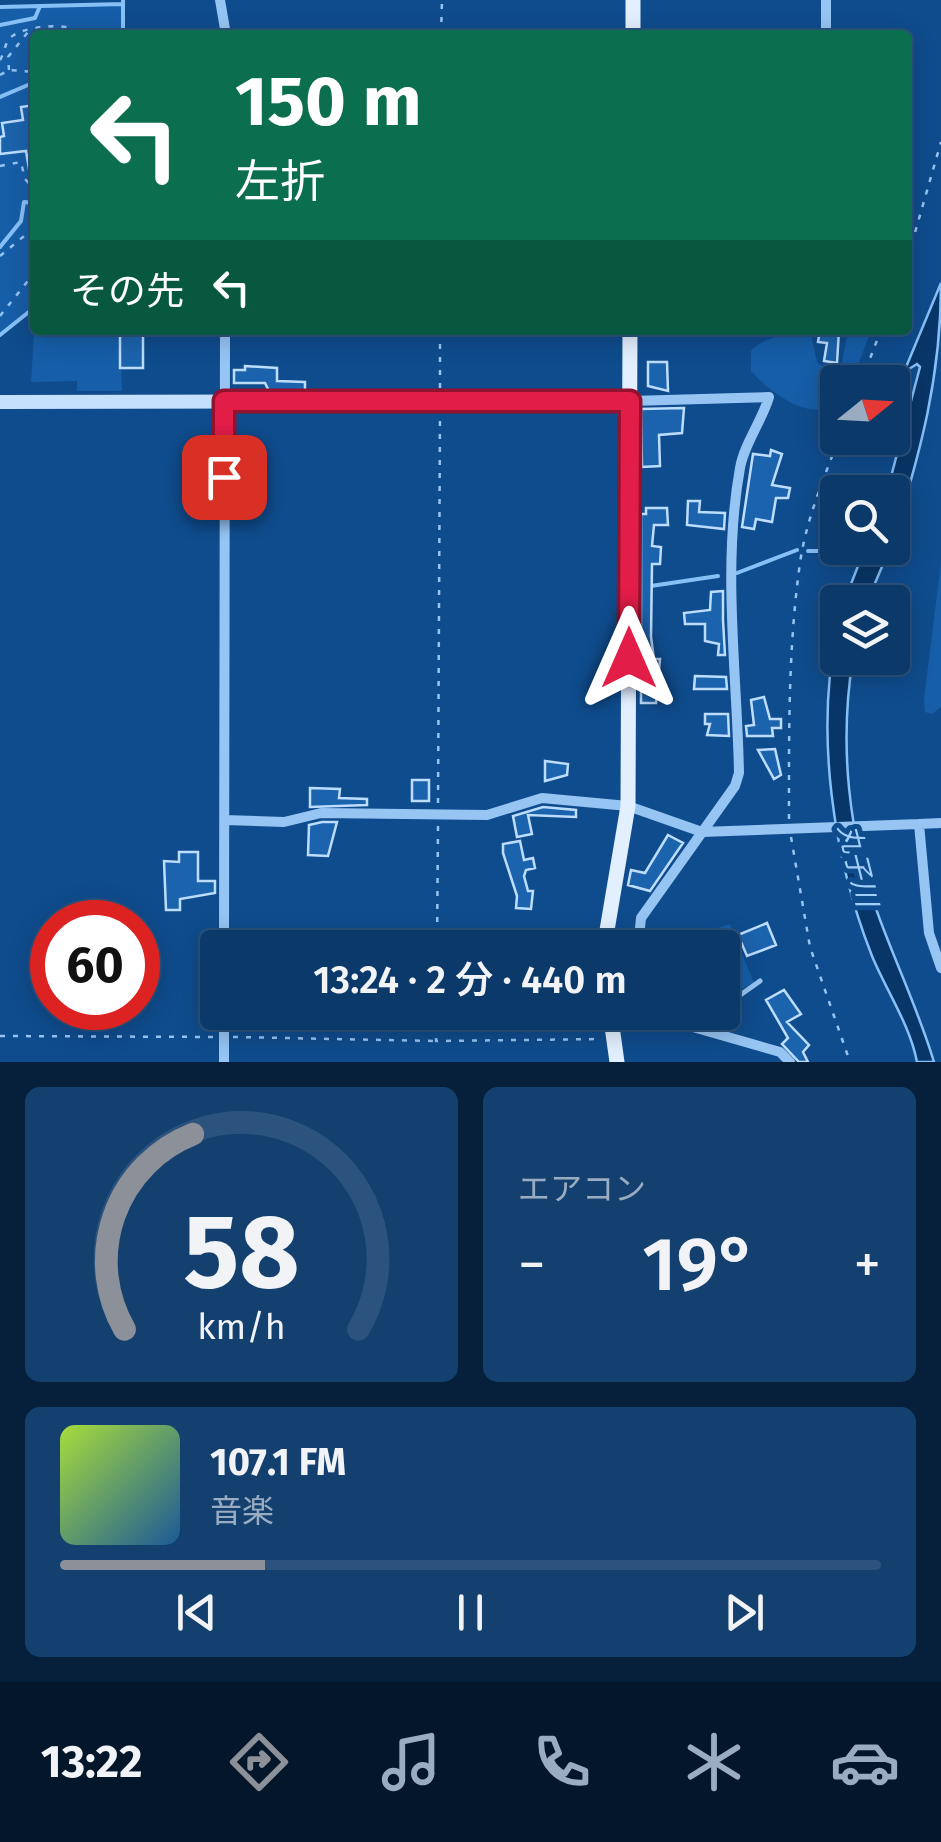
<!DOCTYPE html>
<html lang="ja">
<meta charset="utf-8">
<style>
body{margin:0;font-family:"Fira Sans","Noto Sans JP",sans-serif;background:#144070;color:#f1f3f6;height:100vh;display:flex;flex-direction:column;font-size:38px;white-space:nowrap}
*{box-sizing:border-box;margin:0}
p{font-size:32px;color:#9aacc1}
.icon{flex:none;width:55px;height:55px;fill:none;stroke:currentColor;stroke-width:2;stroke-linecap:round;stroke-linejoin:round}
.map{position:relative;height:1062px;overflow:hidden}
.sheet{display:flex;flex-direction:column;gap:25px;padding:25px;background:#061f3a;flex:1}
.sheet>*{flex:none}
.guide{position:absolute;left:30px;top:30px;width:882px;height:305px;border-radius:10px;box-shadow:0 5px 25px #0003,0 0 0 2px #2b537e;background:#0b6e4f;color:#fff;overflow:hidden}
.needle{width:65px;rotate:72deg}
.tools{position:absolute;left:820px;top:365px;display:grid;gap:20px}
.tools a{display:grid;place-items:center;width:90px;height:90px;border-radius:10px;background:#0b396a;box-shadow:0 5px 25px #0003,0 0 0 2px #2b537e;font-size:50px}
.speed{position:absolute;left:30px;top:900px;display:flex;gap:20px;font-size:50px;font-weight:700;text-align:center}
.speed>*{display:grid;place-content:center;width:130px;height:130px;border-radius:50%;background:#0b396a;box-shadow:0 5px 25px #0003,0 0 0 2px #2b537e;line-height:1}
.speed .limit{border:15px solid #d22;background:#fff;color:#111}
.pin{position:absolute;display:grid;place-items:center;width:85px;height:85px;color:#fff;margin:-42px;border-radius:20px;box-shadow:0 5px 15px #0006}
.me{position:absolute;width:110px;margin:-55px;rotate:0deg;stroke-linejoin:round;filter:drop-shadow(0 0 8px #0008)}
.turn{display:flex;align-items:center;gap:35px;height:210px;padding:0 40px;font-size:45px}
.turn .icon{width:130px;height:130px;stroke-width:2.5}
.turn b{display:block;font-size:70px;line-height:85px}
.then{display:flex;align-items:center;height:95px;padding:0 40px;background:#0003;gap:20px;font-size:38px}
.big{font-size:75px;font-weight:600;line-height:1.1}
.sheet .widget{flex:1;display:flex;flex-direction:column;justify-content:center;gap:15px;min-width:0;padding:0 35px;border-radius:15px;background:#144070}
.sheet .dial{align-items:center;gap:0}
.dial svg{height:260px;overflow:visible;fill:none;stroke:#2b537e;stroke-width:7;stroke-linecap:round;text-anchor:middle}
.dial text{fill:#f1f3f6;stroke:none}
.song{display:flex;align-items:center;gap:30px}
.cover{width:120px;height:120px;border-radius:15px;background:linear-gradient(135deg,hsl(80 70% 55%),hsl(210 70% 35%))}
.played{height:10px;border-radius:5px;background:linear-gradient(90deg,#8c9099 25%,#2b537e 25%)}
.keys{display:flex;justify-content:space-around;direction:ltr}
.heat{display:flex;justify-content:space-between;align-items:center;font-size:55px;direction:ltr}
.sheet .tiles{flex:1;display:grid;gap:25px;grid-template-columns:1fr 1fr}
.widget:last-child{grid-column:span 2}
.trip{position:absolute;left:200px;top:930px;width:540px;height:100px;border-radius:10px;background:#0b396a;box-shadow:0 5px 25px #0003,0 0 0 2px #2b537e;font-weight:600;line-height:100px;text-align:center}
.menu{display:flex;height:160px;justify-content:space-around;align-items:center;background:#04172a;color:#9aacc1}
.menu .icon{width:70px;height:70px}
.menu .current{color:#8c9099}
.menu b{font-size:45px;color:#f1f3f6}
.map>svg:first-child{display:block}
</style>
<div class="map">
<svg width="941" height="1062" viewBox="0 0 941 1062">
<rect width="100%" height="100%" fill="#0f4c8d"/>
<path fill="#165ea8" d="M 123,4 L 123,35 L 35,35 L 35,307 L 0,335 L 0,7 Z
M 35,319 L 35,330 L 120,330 L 122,391 L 77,391 L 77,381 L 31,382 Z
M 789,330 L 810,330 L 817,362 L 830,373 L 841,368 L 848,330 L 871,330 L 852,382 L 838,382 L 837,404 C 808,422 771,393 751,371 L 751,351 C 763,337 777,340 789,330 Z
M 941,562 L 941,707 L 932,714 L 925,712 L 924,699 Z
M 730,924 L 754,983 L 723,998 L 722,948 L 681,948 L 681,940 Z"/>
<path fill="#093668" stroke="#87c0f7" stroke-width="2.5" d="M 941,283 C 941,376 921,451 893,540 L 892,492 L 887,492 L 920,367 L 917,364 L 904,372 Z
M 865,548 L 890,548 L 867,602 L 844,602 Z
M 837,630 L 838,658 L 853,658 C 839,743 848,836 879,917 C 897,966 919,1012 934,1062 L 917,1062 C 910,1025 886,990 872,956 C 833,857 815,734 837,630 Z"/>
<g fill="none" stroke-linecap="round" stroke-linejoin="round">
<path stroke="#87c0f7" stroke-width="4" d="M 0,7 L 123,4
M 0,25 L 35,18 L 40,6
M 123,35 L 123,0
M 0,97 L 35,82
M 0,247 L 21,221 L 24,202 L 35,203
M 0,335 L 35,307
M 808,551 L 868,551
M 737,573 L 797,550
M 651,586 L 718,576"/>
</g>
<path fill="#1c63ad" stroke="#bdddfe" stroke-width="2.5" d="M 35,105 L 35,174 L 30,175 L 26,151 L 0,154 L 0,137 L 4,136 L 2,123 L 23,120 L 21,107 Z
M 120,330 L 143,330 L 143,368 L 120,368 Z
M 820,330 L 839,330 L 837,363 L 824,361 L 827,343 L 818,342 Z
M 648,362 L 667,362 L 668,391 L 648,386 Z
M 245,366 L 277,368 L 277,381 L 305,382 L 305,391 L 269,391 L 265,383 L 234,383 L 234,370 L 245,370 Z
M 684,408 L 682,433 L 659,435 L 660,466 L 642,467 L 641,409 Z
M 771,450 L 782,454 L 772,485 L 790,488 L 788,498 L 776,498 L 772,522 L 756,519 L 754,529 L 742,527 L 753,454 L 770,456 Z
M 688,501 L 700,501 L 699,512 L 725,513 L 724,529 L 687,525 Z
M 646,508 L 667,508 L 668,525 L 654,525 L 652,546 L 661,547 L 660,564 L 652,564 L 651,637 L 654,659 L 660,659 L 656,703 L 641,703 L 641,514 L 646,514 Z
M 723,591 L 723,620 L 725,655 L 718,655 L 719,644 L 705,641 L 705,624 L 685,624 L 684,613 L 710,610 L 711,592 Z
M 695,676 L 726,677 L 727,689 L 694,689 Z
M 764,697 L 770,719 L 781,719 L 781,728 L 772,728 L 773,736 L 747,736 L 746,726 L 754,725 L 751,700 Z
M 705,714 L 728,714 L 729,736 L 707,735 L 710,724 L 705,724 Z
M 775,749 L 781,775 L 774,779 L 758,750 Z
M 545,761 L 568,764 L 567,775 L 545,781 Z
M 412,780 L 429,780 L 429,801 L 412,801 Z
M 310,788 L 340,789 L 339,798 L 367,799 L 367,805 L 310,807 Z
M 543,807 L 576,810 L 576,817 L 528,815 L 532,834 L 517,837 L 513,816 Z
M 322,822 L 337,822 L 328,856 L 308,855 L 309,825 Z
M 668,835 L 683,843 L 650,891 L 628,885 L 631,870 L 645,873 Z
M 520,841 L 524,860 L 533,858 L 535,868 L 526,870 L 524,876 L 528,891 L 533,891 L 531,909 L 516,908 L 517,896 L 503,853 L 503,844 Z
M 179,852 L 198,852 L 198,881 L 215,881 L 215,893 L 180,899 L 180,910 L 166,910 L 164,861 L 179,862 Z
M 767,923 L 776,945 L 747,956 L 738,935 Z
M 784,990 L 801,1014 L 787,1022 L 809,1045 L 803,1052 L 808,1062 L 799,1062 L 782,1044 L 788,1038 L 766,1000 Z"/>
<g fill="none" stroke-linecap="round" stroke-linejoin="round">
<path stroke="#96c4f3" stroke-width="2.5" stroke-dasharray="5 8" stroke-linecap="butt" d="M 441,35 L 442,0
M 0,60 C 4,54 5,44 9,39 C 21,25 74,21 84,35
M 9,70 L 8,57 L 28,32
M 0,75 L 9,70 L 35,72
M 0,166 L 21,162 L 25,179 L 35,190
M 0,256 L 35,227
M 908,257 L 941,142
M 0,316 L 35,272
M 861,382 L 881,330
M 440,388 L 440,330
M 438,803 L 440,411
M 789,819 C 789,734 788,648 800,563 C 806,520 824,478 839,438
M 791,837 L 810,947 L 850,1062
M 437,948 L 438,826
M 437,1012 L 436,1041 L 602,1039
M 0,1036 L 215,1037
M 233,1037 L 436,1041"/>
<path stroke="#96c4f3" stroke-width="5" d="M 722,1008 L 760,981
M 695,1025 L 715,1012"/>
<path stroke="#96c4f3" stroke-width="10" d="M 220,0 L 226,35
M 826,35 L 826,0
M 630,401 L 769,397 C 762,421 744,444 740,468 C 722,568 737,671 739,773 L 735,786 L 641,918 L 638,948
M 225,820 L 284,822 L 321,813 L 487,815 L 542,798 L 628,806 L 702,832 L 919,824
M 941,823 L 919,824 L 929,933 L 941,968
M 224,948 L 225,330
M 672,1012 L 686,1025 L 780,1052 L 790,1062
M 224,1062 L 224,1012"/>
<path stroke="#c5e0fd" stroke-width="14" d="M 0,402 L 630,401"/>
<path stroke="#e2efff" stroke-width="15" d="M 633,0 L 633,35
M 604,948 L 628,806 L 630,330
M 610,1012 L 617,1062"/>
</g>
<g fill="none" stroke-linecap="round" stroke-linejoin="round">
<defs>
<path id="route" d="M 224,477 L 224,401 L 630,401 L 629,658"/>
</defs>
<use href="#route" stroke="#92132f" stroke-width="25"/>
<use href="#route" stroke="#e11d48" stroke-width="18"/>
</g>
<g text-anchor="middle" stroke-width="10" stroke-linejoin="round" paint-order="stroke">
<g font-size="28" font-style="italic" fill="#a2cefa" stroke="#0f4c8d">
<text transform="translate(858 865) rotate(76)" y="10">丸子川</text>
</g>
</g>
</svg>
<div class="tools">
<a><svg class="needle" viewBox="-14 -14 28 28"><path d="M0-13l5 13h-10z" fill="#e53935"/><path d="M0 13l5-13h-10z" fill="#9aacc1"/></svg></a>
<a><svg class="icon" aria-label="search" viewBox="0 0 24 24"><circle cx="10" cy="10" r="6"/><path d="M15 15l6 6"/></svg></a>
<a><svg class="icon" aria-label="layers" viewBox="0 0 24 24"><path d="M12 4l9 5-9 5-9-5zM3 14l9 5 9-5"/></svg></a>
</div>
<div class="speed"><div class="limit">60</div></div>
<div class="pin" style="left:224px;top:477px;background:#d93025"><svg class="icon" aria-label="arrive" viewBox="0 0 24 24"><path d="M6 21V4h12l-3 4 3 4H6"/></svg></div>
<svg class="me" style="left:629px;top:658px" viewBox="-20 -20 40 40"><path d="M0-17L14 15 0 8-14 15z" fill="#e11d48" stroke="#fff" stroke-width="4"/></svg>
<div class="trip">13:24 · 2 分 · 440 m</div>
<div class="guide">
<div class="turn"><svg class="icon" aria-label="left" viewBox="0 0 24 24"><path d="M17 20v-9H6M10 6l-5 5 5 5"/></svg><div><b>150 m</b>左折</div></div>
<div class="then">その先<svg class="icon" aria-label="left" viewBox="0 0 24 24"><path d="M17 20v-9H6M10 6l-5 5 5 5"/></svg></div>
</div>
</div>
<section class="sheet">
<div class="tiles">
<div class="widget dial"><svg viewBox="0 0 100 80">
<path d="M14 69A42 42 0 1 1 86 69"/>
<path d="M14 69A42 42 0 0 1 35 9" stroke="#8c9099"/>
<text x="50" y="56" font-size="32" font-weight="700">58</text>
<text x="50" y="72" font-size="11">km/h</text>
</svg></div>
<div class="widget"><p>エアコン</p>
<div class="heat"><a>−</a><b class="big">19°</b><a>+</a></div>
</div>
<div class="widget">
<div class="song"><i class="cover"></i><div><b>107.1 FM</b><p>音楽</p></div></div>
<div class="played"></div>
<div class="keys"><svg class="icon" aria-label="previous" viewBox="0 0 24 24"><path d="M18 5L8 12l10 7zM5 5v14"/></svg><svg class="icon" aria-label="pause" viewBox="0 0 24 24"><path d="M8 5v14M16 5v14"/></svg><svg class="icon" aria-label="next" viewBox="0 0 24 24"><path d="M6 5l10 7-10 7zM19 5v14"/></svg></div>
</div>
</div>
</section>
<nav class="menu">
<b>13:22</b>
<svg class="icon current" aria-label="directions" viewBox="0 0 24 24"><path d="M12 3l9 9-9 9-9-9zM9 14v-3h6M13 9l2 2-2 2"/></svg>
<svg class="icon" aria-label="music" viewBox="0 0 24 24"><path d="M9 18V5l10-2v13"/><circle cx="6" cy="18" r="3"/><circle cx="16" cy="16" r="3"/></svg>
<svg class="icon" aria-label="phone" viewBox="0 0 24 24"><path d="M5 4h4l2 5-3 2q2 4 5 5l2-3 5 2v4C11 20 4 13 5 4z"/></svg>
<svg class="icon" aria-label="climate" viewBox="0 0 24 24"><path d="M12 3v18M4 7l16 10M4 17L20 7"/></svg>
<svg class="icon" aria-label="car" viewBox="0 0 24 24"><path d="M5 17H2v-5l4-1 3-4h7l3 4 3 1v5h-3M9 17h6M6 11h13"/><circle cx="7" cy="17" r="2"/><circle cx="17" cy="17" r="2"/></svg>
</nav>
